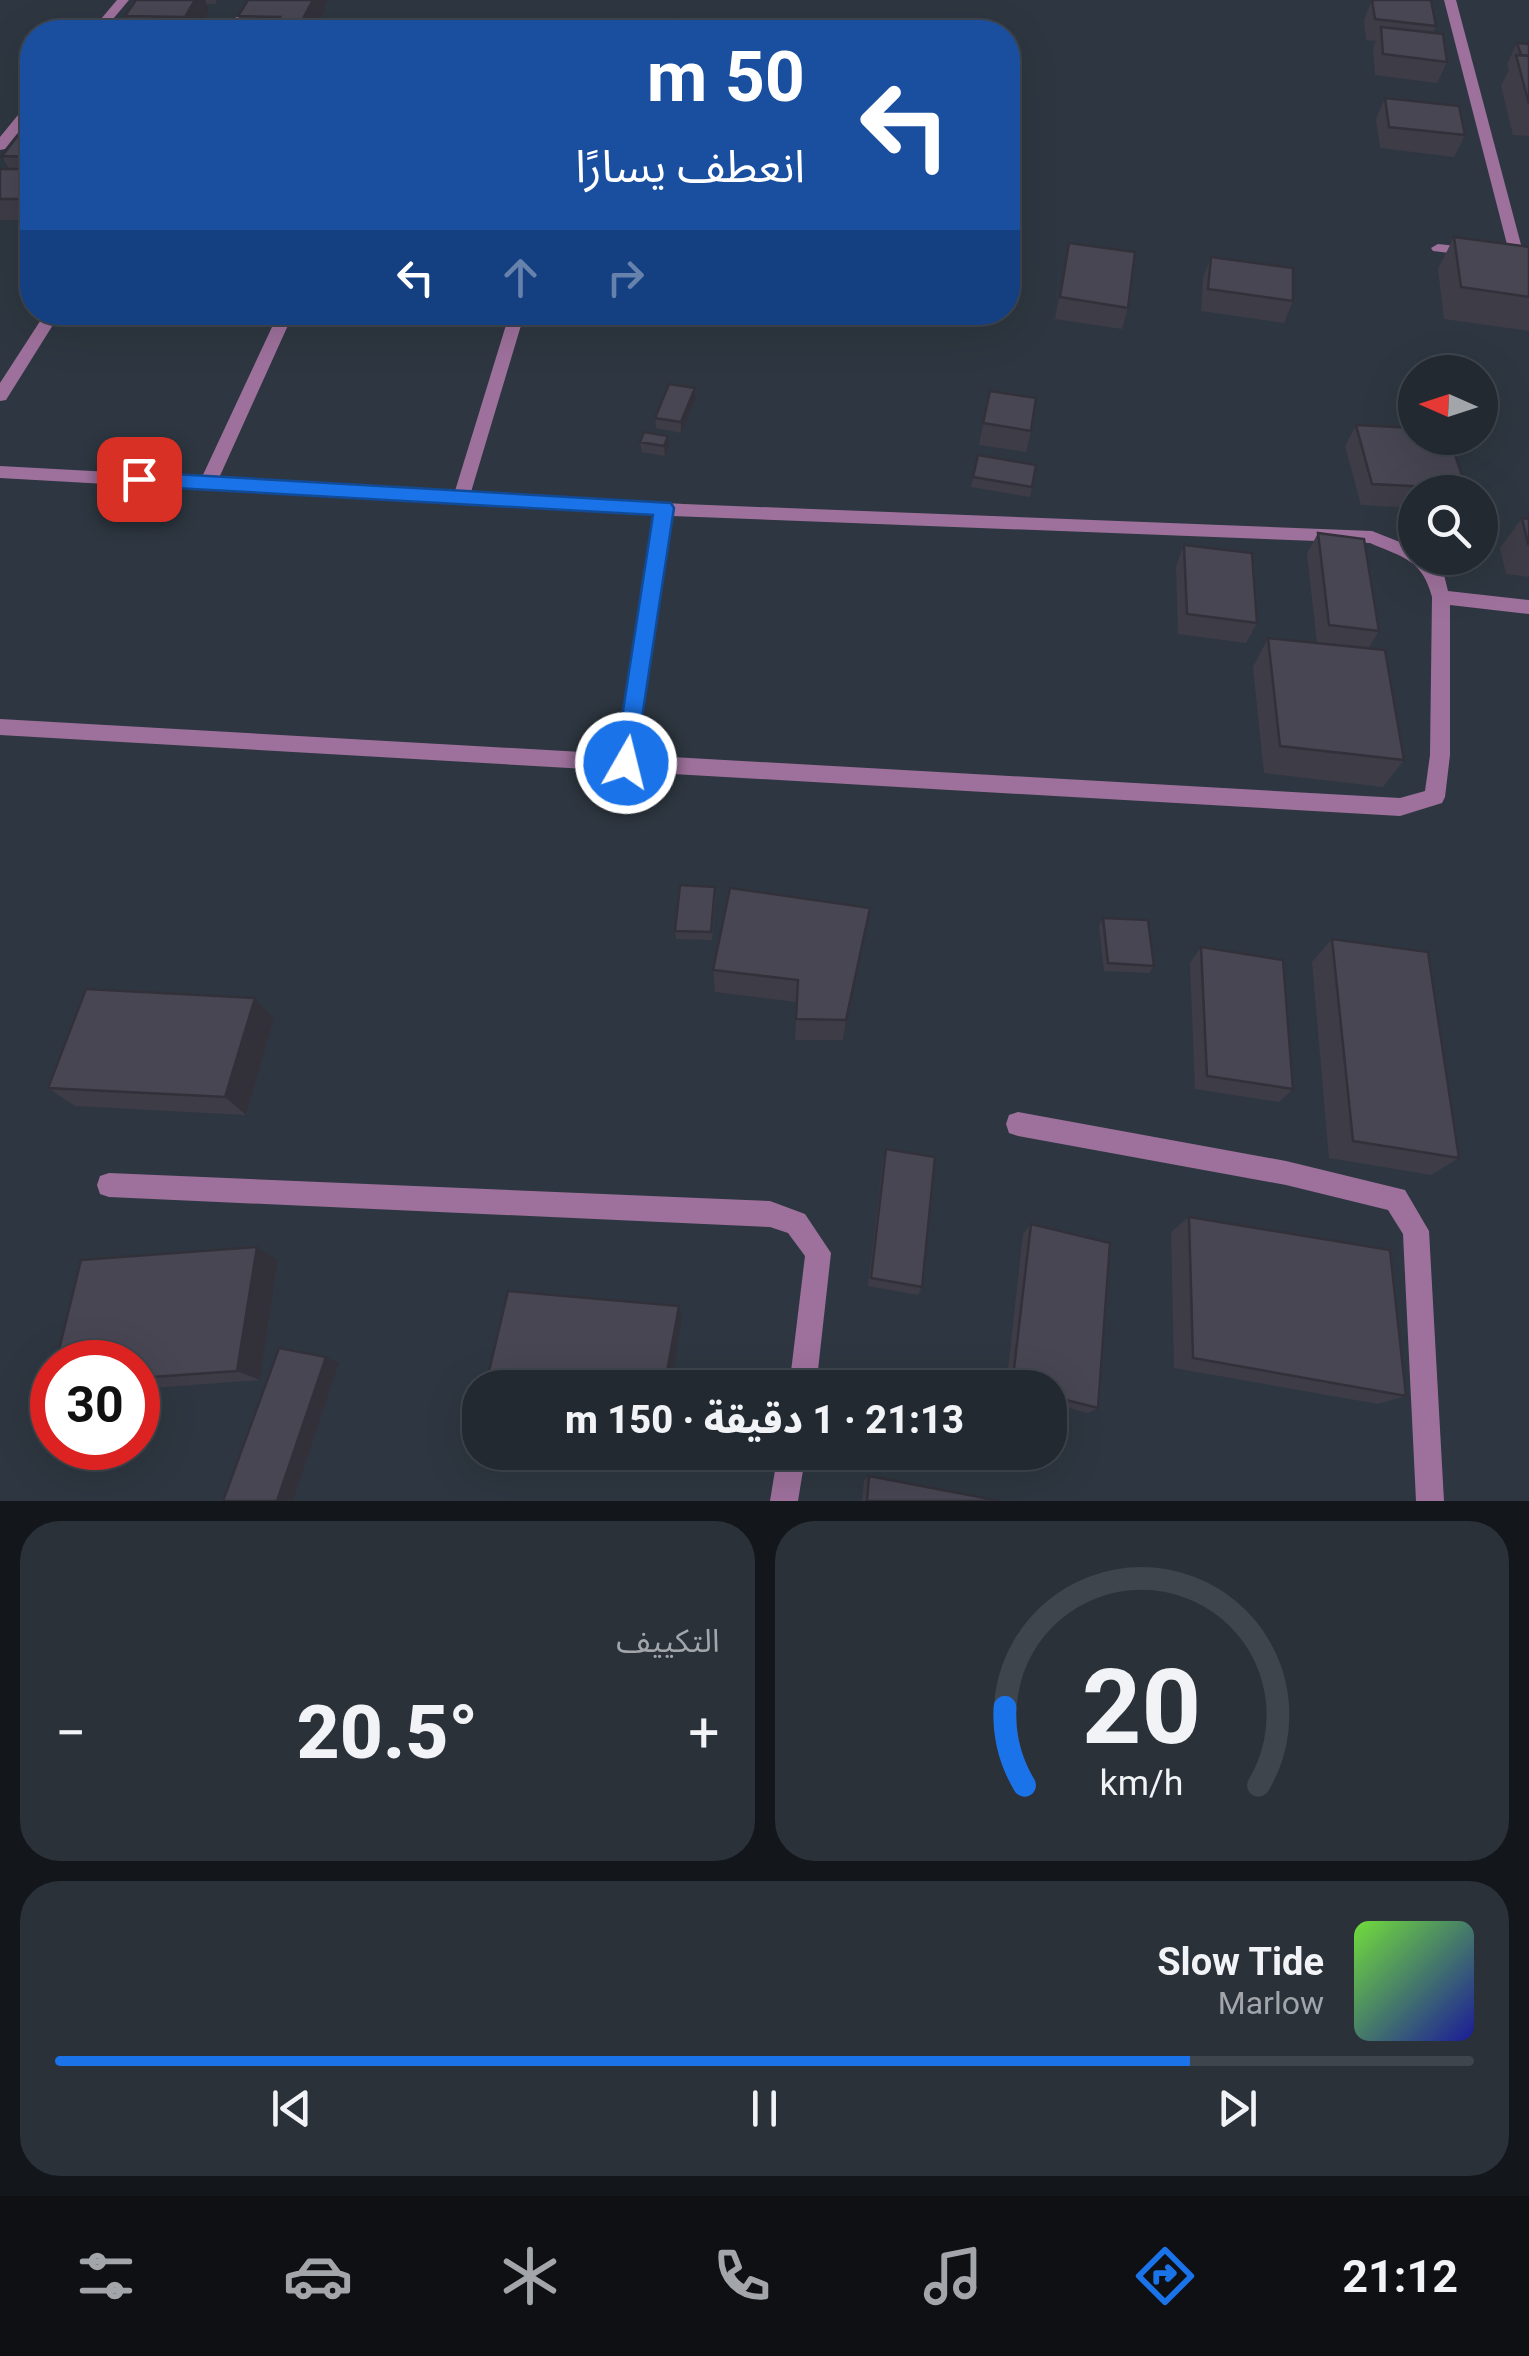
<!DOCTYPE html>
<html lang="ar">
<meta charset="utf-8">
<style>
body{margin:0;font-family:Roboto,"Noto Sans Arabic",sans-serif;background:#2a3139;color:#f1f3f6;direction:rtl;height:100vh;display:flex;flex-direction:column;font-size:38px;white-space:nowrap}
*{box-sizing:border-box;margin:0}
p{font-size:32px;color:#a2a6ab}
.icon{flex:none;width:55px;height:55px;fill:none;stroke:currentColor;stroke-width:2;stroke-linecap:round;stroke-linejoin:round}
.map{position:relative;height:1501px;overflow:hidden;direction:ltr}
.side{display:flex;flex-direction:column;gap:20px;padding:20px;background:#13171b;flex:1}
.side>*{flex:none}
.hud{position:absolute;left:20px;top:20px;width:1000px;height:305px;border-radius:40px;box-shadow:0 10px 40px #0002,0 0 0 2px #3f454d;direction:rtl;background:#1a4fa0;color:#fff;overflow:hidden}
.needle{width:65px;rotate:273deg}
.buttons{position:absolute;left:1398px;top:355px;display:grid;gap:20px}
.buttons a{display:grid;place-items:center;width:100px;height:100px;border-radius:50%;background:#222931;box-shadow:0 10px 40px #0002,0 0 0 2px #3f454d;font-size:50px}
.speed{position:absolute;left:30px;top:1340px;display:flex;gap:20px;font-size:50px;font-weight:700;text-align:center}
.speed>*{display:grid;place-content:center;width:130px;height:130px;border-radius:50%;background:#222931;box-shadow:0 10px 40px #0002,0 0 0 2px #3f454d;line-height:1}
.speed .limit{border:15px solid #d22;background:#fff;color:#111}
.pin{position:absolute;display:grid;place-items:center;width:85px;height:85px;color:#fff;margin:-42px;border-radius:20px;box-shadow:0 5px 15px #0006}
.me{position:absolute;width:110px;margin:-55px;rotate:8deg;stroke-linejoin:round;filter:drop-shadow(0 0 8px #0008)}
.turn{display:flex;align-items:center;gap:35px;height:210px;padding:0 50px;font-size:45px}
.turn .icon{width:130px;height:130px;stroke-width:2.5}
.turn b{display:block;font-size:70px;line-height:85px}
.lanes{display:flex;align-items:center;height:95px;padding:0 50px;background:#0003;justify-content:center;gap:50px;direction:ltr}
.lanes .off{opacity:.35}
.big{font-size:75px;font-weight:800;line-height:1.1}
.side .widget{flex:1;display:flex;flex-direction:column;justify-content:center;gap:15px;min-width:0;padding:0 35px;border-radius:40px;background:#2a3139}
.side .dial{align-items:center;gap:0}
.dial svg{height:260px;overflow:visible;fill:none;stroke:#3f454d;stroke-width:7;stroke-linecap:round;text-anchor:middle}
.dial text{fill:#f1f3f6;stroke:none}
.song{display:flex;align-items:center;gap:30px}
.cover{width:120px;height:120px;border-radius:15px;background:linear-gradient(135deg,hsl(100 70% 55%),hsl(240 70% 35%))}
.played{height:10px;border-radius:5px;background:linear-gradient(90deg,#1a73e8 80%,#3f454d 80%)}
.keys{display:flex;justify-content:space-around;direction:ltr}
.heat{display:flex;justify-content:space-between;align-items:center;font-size:55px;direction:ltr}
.side .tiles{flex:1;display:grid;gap:20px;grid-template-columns:1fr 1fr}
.widget:last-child{grid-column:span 2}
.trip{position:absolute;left:462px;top:1370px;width:605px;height:100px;border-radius:40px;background:#222931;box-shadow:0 10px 40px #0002,0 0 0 2px #3f454d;font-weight:800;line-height:100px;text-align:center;direction:rtl}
.menu{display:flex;height:160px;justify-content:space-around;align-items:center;background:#0e1014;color:#a2a6ab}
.menu .icon{width:70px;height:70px}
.menu .on{color:#1a73e8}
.menu b{font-size:45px;color:#f1f3f6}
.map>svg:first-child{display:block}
</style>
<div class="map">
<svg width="1529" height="1501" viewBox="0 0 1529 1501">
<rect width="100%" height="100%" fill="#2e3741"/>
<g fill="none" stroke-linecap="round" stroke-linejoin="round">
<path fill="#9e719c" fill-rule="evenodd" d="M 117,0 L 129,0 L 102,32 L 90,32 Z
M 248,0 L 260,0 L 238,32 L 226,32 Z
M 1444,0 L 1456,0 L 1524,256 L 1522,259 L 1510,256 Z
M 32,103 L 32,115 L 5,149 L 0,150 L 0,137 L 27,104 Z
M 1438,244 L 1475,248 L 1482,252 L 1475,256 L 1433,251 L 1431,248 Z
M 46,312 L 61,312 L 6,400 L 0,401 L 0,383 Z
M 279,312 L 294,312 L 219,478 L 455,491 L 510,312 L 525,312 L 471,492 L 684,504 L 1372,531 L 1415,548 L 1415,558 L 1430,558 L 1443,571 L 1448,591 L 1529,600 L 1529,614 L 1450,605 L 1450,755 L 1445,797 L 1442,803 L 1400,816 L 0,735 L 0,719 L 617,754 L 654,515 L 0,478 L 0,466 L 202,477 ZM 672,516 L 1370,543 C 1404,558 1422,559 1432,597 L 1430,755 L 1425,791 L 1400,798 L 637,755 Z
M 1018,1112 L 1286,1161 L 1405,1190 L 1429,1231 L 1444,1501 L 1416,1501 L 1403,1234 L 1388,1210 L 1286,1185 L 1018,1136 L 1009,1133 L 1006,1124 L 1009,1115 Z
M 109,1173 L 770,1201 L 805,1214 L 831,1253 L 816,1388 L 789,1388 L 805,1256 L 788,1233 L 770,1227 L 109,1197 L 100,1194 L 97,1185 L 100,1176 Z
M 778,1452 L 806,1452 L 798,1501 L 770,1501 Z"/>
</g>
<path fill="#3e3c47" d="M 136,0 L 217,0 L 215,4 L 206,4 L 209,11 L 196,32 L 109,32 L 128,24 L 125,16 Z
M 248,0 L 328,0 L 324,6 L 325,9 L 313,32 L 237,32 L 242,25 L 238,16 Z
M 1372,0 L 1436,26 L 1433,33 L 1447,62 L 1437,83 L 1375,75 L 1373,48 L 1376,41 L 1366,40 L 1364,20 Z
M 1517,43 L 1529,44 L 1529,136 L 1513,135 L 1501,86 L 1509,70 L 1507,64 Z
M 1385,98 L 1465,135 L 1454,157 L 1380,148 L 1376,119 Z
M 32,129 L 32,220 L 0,220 L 0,169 L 9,169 L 2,156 Z
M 1454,237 L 1529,247 L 1529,331 L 1444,319 L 1438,269 Z
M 1069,243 L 1128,308 L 1122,329 L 1055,319 Z
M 1211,257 L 1293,301 L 1284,323 L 1201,311 L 1203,278 Z
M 695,388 L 696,399 L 681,433 L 656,428 L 655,418 Z
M 990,391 L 1031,431 L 1026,452 L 979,445 Z
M 1356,425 L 1467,489 L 1465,492 L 1415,492 L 1415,508 L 1361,505 L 1345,446 Z
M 640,442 L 669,447 L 665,456 L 642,452 Z
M 978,455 L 1032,487 L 1030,497 L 971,487 Z
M 1522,518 L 1529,519 L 1529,577 L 1506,574 L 1500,548 Z
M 1318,533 L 1379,631 L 1368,649 L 1404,760 L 1383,787 L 1264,773 L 1253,667 L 1268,638 L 1317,643 L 1307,554 Z
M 1184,545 L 1257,623 L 1246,643 L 1178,634 L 1176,566 Z
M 716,895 L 712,940 L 676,939 L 675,931 Z
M 1103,918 L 1154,966 L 1149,973 L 1104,971 L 1099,926 Z
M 866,931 L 843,1040 L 795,1040 L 797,1002 L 715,992 L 713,970 Z
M 1332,939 L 1459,1158 L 1431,1175 L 1329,1158 L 1312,962 Z
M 1201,947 L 1293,1089 L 1279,1102 L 1195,1089 L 1190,963 Z
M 255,998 L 274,1019 L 246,1115 L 75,1106 L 48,1088 Z
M 886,1149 L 922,1287 L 918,1295 L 868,1286 L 883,1160 Z
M 1189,1217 L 1406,1396 L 1378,1404 L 1174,1368 L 1171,1232 Z
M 1031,1224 L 1098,1408 L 1088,1413 L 1050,1403 L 1050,1388 L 1006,1388 L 1023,1234 Z
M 278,1260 L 260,1380 L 138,1389 L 138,1362 Z
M 869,1476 L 1000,1501 L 862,1501 L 864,1480 Z"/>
<path fill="#32313a" d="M 195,0 L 205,0 L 209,11 L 196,32 L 190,32 L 185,17 Z
M 313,0 L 328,0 L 324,6 L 325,9 L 313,32 L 303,32 L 300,24 Z
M 695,388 L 696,399 L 681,433 L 681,422 Z
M 668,436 L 669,447 L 665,456 L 664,446 Z
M 870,908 L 866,931 L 843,1040 L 846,1020 Z
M 255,998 L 274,1019 L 246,1115 L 225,1097 Z
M 257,1247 L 278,1260 L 260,1380 L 237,1371 Z
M 679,1306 L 682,1318 L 670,1388 L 664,1388 Z
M 326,1357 L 339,1363 L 293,1501 L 277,1501 Z"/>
<path fill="#484653" stroke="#32313a" stroke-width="2.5" d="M 136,0 L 195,0 L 185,17 L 125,16 Z
M 248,0 L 313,0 L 300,24 L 276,23 L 280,17 L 238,16 Z
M 1372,0 L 1431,0 L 1436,26 L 1375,19 Z
M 676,19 L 677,32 L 639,32 L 640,20 Z
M 116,23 L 180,25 L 176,32 L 109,32 Z
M 242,24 L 297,26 L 293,32 L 237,32 Z
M 1381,27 L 1443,34 L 1447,62 L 1383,54 Z
M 1517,43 L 1529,44 L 1529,56 L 1521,55 Z
M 1516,55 L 1529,56 L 1529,104 Z
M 1385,98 L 1459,106 L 1465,135 L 1389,127 Z
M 23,129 L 32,129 L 32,157 L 2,156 Z
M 0,169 L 32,169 L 32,199 L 0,199 Z
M 1454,237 L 1529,247 L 1529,297 L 1461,287 Z
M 1069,243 L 1135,252 L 1128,308 L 1060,297 Z
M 1211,257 L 1293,268 L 1293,301 L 1208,289 Z
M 669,384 L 695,388 L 681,422 L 655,418 Z
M 990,391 L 1036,398 L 1031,431 L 983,423 Z
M 1356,425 L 1415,428 L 1415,438 L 1449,438 L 1467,489 L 1372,484 Z
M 644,432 L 668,436 L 664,446 L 640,442 Z
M 978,455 L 1036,465 L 1032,487 L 973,477 Z
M 1522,518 L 1529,519 L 1529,544 L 1528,544 Z
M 1318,533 L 1364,539 L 1379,631 L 1329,625 Z
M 1184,545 L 1252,553 L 1257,623 L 1187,614 Z
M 1268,638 L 1385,650 L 1404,760 L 1280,746 Z
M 680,885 L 715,887 L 711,932 L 675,931 Z
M 730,888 L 870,908 L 846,1020 L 796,1019 L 798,980 L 713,970 Z
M 1103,918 L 1148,920 L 1154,966 L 1108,963 Z
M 1332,939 L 1428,952 L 1459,1158 L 1353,1141 Z
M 1201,947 L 1283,960 L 1293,1089 L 1207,1076 Z
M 86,989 L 255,998 L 225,1097 L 48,1088 Z
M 886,1149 L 935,1157 L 922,1287 L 871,1278 Z
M 1189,1217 L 1390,1250 L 1406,1396 L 1193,1358 Z
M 1031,1224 L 1110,1243 L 1098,1408 L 1050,1396 L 1050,1388 L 1019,1388 L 1012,1386 Z
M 257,1247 L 237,1371 L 138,1378 L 138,1362 L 56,1362 L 81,1260 Z
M 508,1291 L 679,1306 L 664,1388 L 485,1388 Z
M 279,1348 L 326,1357 L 277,1501 L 223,1501 Z
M 869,1476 L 1000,1501 L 867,1501 Z"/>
<path fill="#1a73e8" stroke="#114b97" stroke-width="2.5" d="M 139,472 L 671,503 L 674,508 L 634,770 L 618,770 L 615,763 L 653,515 L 139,486 L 129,479 Z"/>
</svg>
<div class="buttons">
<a><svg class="needle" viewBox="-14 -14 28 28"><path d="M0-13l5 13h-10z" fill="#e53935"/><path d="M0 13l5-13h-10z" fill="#a2a6ab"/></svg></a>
<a><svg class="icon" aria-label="search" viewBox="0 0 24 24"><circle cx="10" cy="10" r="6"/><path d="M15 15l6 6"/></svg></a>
</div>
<div class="speed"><div class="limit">30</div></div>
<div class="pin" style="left:139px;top:479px;background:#d93025"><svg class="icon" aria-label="arrive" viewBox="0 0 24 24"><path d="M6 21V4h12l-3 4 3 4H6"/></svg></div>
<svg class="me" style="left:626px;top:763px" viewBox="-20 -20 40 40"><circle r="17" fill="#1a73e8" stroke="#fff" stroke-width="3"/><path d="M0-11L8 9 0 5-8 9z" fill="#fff"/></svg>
<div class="trip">21:13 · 1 دقيقة · 150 m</div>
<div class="hud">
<div class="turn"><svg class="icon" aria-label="left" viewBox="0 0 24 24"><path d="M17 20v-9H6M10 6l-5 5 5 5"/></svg><div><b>50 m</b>انعطف يسارًا</div></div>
<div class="lanes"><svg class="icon" aria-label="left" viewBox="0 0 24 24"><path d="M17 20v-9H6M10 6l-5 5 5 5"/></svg><svg class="icon off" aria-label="ahead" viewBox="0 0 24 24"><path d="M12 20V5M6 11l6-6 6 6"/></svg><svg class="icon off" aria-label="right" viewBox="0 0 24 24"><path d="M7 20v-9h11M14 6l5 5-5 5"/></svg></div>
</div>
</div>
<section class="side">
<div class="tiles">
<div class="widget dial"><svg viewBox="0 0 100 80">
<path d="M14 69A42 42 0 1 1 86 69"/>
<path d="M14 69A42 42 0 0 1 8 45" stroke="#1a73e8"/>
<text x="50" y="56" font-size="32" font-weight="700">20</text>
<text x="50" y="72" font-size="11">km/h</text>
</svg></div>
<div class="widget"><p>التكييف</p>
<div class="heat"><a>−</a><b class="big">20.5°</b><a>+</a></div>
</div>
<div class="widget">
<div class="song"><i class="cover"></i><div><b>Slow Tide</b><p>Marlow</p></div></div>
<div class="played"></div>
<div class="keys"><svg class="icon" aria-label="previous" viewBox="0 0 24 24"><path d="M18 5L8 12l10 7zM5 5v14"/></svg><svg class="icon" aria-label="pause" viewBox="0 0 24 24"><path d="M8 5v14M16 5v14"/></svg><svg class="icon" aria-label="next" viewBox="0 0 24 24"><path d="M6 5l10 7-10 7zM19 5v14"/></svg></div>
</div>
</div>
</section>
<nav class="menu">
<b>21:12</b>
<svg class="icon on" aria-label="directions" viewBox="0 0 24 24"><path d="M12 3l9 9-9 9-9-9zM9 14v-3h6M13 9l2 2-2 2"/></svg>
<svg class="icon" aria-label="music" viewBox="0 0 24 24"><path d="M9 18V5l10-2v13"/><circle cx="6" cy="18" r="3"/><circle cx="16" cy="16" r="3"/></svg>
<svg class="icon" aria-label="phone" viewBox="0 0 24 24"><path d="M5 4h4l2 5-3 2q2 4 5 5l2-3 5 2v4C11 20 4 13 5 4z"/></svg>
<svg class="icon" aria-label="climate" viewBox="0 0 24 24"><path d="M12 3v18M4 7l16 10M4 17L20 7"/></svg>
<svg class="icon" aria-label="car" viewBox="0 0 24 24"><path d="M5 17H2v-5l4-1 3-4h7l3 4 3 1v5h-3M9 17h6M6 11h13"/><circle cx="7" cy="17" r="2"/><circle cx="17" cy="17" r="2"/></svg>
<svg class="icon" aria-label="filters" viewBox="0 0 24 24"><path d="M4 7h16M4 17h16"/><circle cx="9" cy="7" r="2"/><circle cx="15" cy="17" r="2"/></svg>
</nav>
